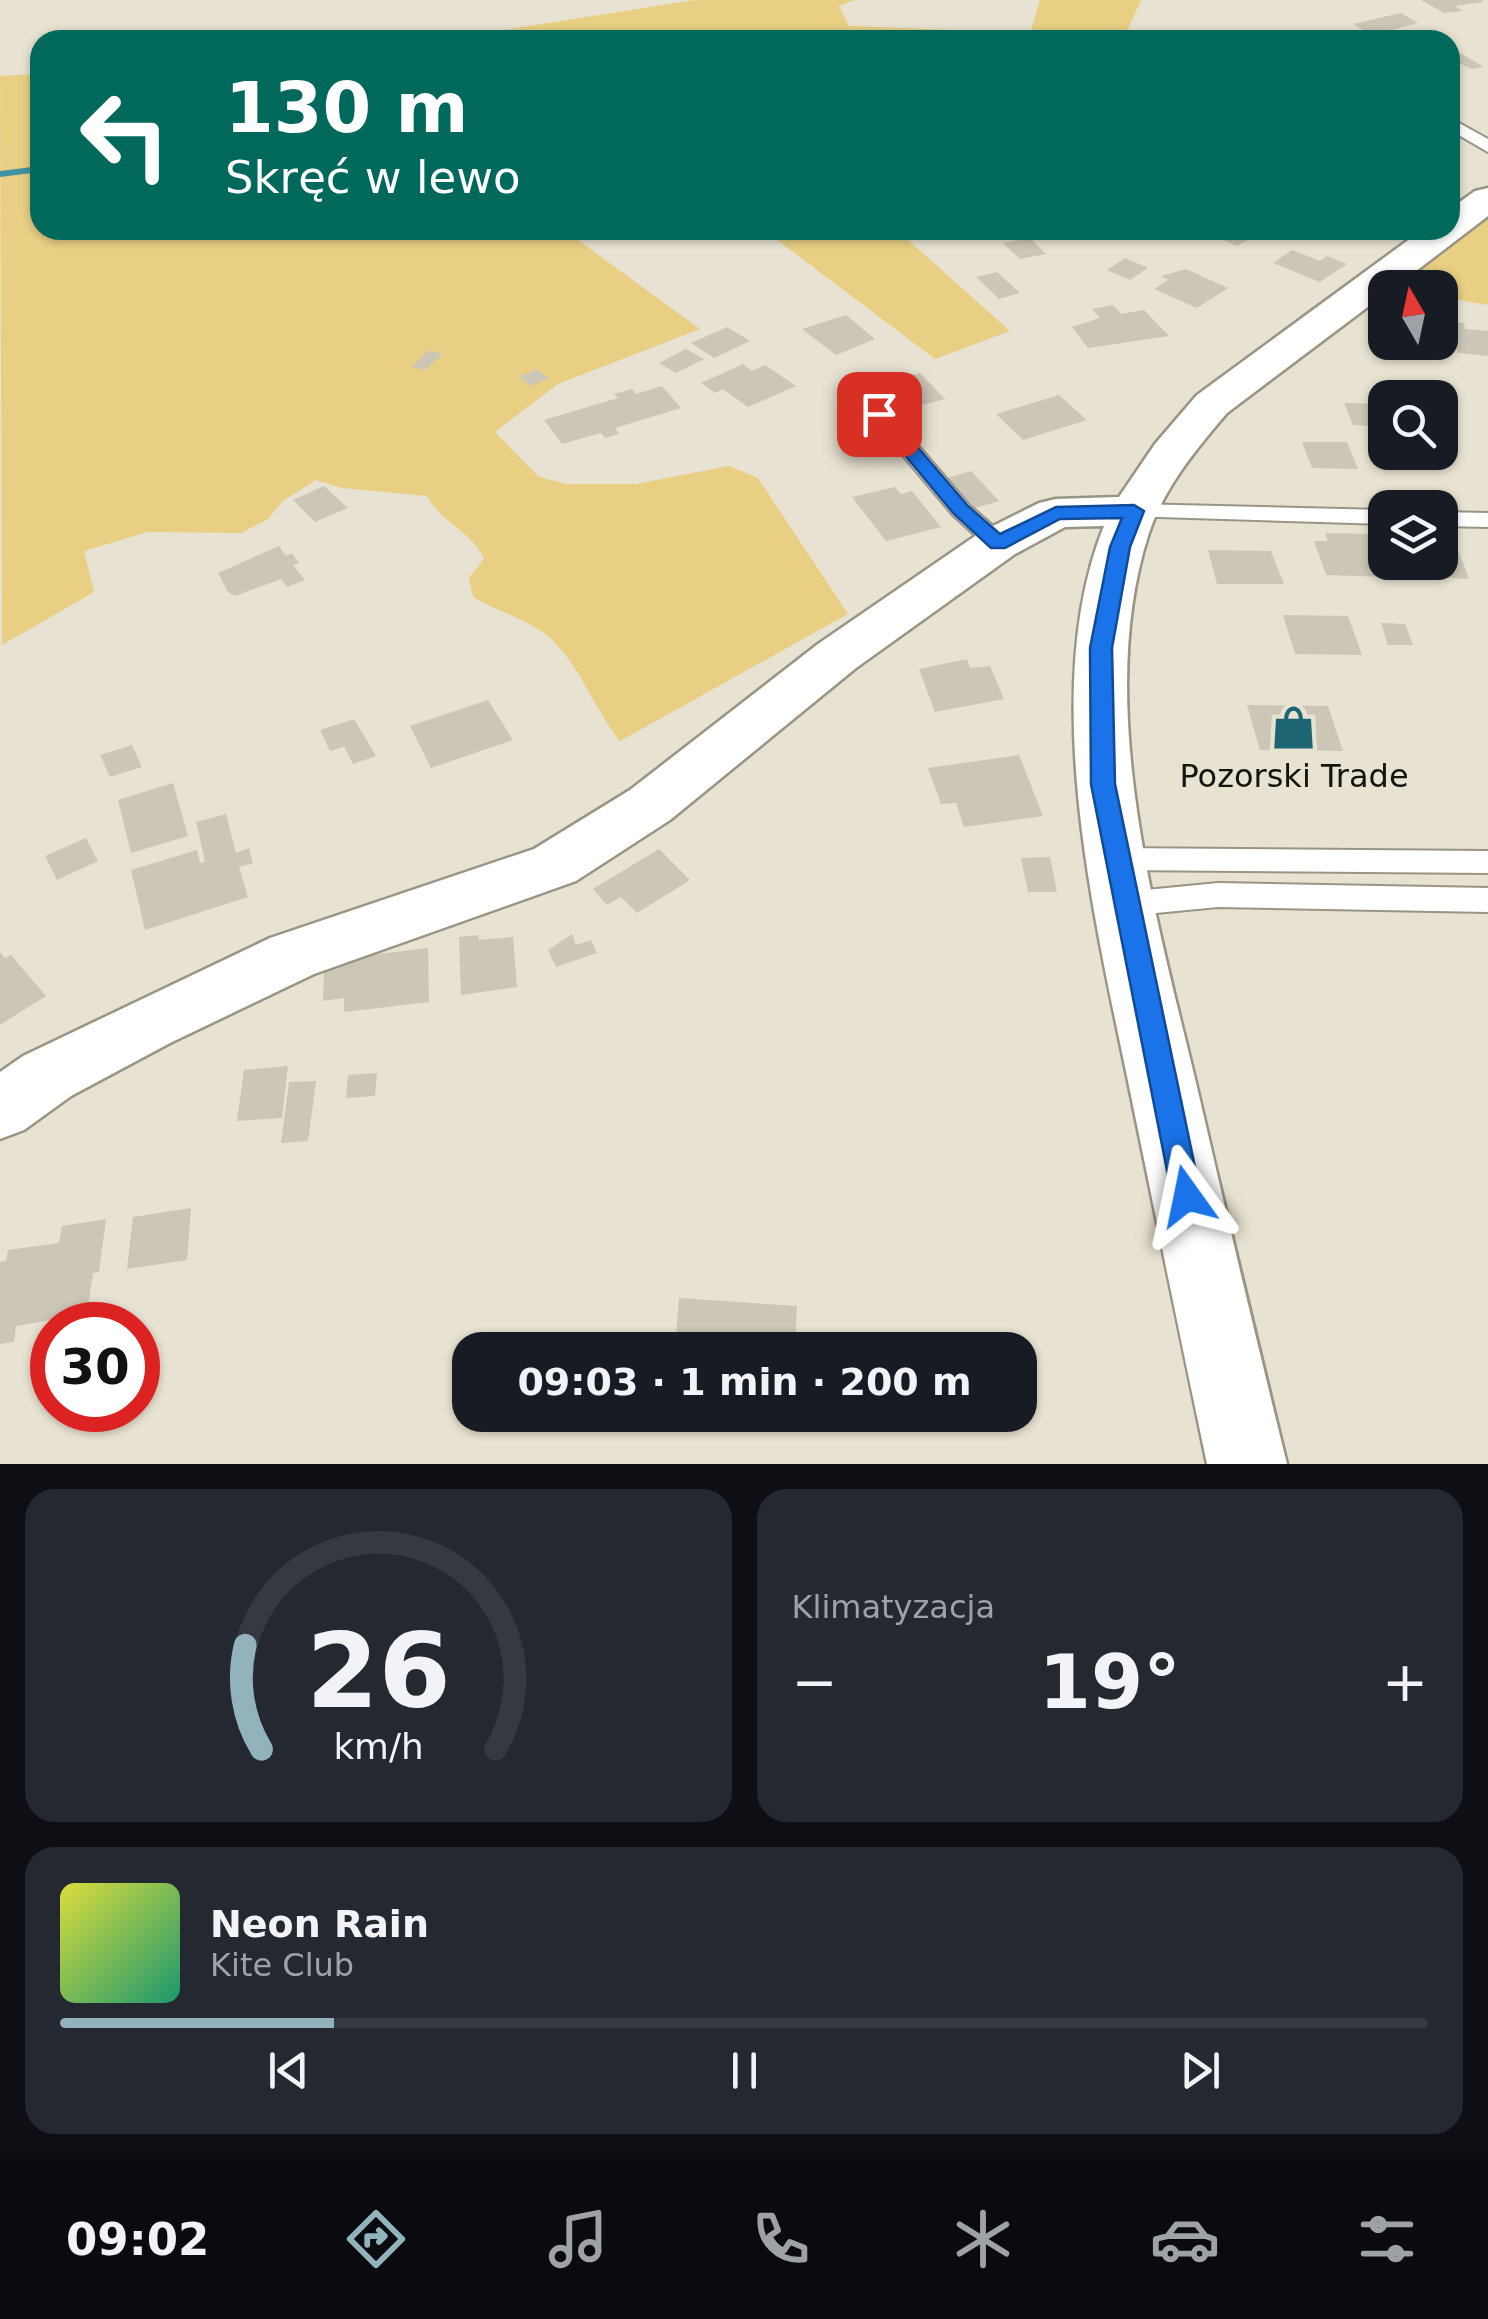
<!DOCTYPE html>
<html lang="pl">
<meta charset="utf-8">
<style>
body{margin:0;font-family:"DejaVu Sans",sans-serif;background:#242831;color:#f1f3f6;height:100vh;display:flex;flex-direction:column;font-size:38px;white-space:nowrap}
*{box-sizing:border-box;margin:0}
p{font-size:32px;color:#9ea1a6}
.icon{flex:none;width:55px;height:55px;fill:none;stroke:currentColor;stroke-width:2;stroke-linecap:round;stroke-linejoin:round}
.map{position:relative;height:1464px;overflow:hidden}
.panel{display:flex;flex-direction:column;gap:25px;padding:25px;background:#0d0f14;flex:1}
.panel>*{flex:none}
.hud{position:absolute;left:30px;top:30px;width:1430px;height:210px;border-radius:30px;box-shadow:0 2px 8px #0004;background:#00695c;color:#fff;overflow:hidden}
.needle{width:65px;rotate:351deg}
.fabs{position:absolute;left:1368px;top:270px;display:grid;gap:20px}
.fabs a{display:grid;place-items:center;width:90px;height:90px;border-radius:20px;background:#171b24;box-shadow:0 2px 8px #0004;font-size:50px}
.speed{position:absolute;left:30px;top:1302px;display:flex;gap:20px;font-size:50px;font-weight:700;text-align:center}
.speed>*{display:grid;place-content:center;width:130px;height:130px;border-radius:50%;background:#171b24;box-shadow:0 2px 8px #0004;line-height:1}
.speed .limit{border:15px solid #d22;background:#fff;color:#111}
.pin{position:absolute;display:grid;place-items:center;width:85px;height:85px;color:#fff;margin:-42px;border-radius:20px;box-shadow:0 5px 15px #0006}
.me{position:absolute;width:110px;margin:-55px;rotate:348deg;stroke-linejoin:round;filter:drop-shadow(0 0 8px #0008)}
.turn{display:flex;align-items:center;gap:35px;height:210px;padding:0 30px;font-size:45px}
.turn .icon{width:130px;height:130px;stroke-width:2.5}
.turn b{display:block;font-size:70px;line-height:85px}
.big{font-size:75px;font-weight:800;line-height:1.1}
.panel .widget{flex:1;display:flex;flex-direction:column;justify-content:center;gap:15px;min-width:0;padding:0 35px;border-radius:30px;background:#242831}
.panel .dial{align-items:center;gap:0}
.dial svg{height:260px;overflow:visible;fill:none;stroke:#363941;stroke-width:7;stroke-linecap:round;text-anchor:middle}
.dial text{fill:#f1f3f6;stroke:none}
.song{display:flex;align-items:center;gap:30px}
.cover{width:120px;height:120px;border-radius:15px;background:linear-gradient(135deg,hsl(60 70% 55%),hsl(160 70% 35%))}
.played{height:10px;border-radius:5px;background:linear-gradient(90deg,#92b3bb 20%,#363941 20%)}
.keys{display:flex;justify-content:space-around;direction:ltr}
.heat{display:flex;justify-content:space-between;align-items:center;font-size:55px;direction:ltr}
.panel .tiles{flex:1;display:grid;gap:25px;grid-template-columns:1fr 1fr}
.widget:last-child{grid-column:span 2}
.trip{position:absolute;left:452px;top:1332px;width:585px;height:100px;border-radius:30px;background:#171b24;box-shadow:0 2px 8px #0004;font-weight:800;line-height:100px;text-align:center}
.tab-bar{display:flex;height:160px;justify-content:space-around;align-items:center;background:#090b0e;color:#9ea1a6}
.tab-bar .icon{width:70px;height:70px}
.tab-bar .active{color:#92b3bb}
.tab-bar b{font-size:45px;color:#f1f3f6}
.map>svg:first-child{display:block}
</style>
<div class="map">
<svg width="1488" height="1464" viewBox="0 0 1488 1464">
<rect width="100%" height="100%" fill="#e7e2d1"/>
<path fill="#e8cf84" d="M 695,0 L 855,0 L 839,6 L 849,26 L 1030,33 L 1040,0 L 1141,0 L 1123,40 L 439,40 Z
M 40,74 L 40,230 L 564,230 L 700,329 L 558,384 L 495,432 L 539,477 L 567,484 L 636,484 L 729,466 L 758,478 L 848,614 L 620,741 C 594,709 580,665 549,637 C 530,620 496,611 473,597 L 469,578 L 484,559 C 472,531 442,524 427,496 L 342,488 L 316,480 L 283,501 L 268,519 L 241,533 L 148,532 L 84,551 L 94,592 L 2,645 L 0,76 Z
M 1488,206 L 1488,305 L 1440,297 L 1440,288 L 1391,288 Z
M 764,230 L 953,230 L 908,240 L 1010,331 L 935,359 Z"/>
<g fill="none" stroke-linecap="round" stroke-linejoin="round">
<path fill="#4093a2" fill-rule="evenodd" d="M 40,166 L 40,172 L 0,177 L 0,171 Z"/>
</g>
<path fill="#ccc6b6" d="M 1421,0 L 1482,0 L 1483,2 L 1455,6 L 1463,11 L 1444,13 Z
M 1401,13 L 1418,23 L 1372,35 L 1353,24 Z
M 1450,47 L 1484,67 L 1471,69 L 1457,62 L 1450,63 Z
M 1202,230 L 1267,230 L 1237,246 Z
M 1030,238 L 1046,254 L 1020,259 L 1003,243 Z
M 1292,250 L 1320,261 L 1327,256 L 1347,264 L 1320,282 L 1273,263 Z
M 1125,258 L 1148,268 L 1130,280 L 1107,270 Z
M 1186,269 L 1228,288 L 1197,308 L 1154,289 L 1168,280 L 1161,276 Z
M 997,272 L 1020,293 L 999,299 L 976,277 Z
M 1113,305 L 1121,314 L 1144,310 L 1169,336 L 1088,348 L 1072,327 L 1100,318 L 1092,309 Z
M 846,315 L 875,339 L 836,355 L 802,329 Z
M 1449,322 L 1464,323 L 1465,329 L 1488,331 L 1488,356 L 1458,353 Z
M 727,327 L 750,341 L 714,358 L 691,343 Z
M 686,349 L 704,359 L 676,373 L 659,363 Z
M 429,350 L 443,354 L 425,370 L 411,367 Z
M 743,364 L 752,371 L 765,365 L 796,386 L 748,407 L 723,389 L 715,393 L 701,383 Z
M 536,369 L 549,378 L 531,386 L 519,377 Z
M 920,373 L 945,399 L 911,408 L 887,381 Z
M 662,386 L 681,408 L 615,428 L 619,434 L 605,438 L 601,433 L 562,444 L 544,420 L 618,398 L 614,394 L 632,389 L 636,394 Z
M 1059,395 L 1087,420 L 1023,440 L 996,414 Z
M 1344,403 L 1383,404 L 1385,433 L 1373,432 L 1370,426 L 1353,425 Z
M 1440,418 L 1446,418 L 1457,442 L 1440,441 Z
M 1302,442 L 1347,442 L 1358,469 L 1312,468 Z
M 971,471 L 999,501 L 975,508 L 947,478 Z
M 324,486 L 348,508 L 315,522 L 293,500 Z
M 895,487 L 901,494 L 912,491 L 941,527 L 886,541 L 852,497 Z
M 1325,533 L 1370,534 L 1387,577 L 1326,575 L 1314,541 L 1328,541 Z
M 279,546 L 286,556 L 292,553 L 299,563 L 293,565 L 305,580 L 287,587 L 281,579 L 235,596 L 228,592 L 218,573 Z
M 1208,550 L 1271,551 L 1284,584 L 1217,584 Z
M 1440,551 L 1459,552 L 1469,579 L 1418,576 L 1413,562 L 1440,562 Z
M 1283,615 L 1348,616 L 1362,655 L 1295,654 Z
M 1381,623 L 1405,624 L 1413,645 L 1388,645 Z
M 967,659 L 970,668 L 990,666 L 1004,699 L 935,712 L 919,669 Z
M 488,700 L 513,740 L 431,768 L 410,726 Z
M 1247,705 L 1328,706 L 1343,751 L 1260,750 Z
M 354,719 L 376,756 L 353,764 L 344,747 L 330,751 L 320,730 Z
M 132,745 L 142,767 L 110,777 L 100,755 Z
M 1019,755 L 1043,816 L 964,827 L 956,803 L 941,804 L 928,768 Z
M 173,783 L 188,836 L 131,853 L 118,800 Z
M 226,814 L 236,853 L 249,848 L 253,863 L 239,867 L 248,897 L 145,930 L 131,870 L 197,850 L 200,863 L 205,861 L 196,822 Z
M 86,838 L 98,861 L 57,880 L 45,856 Z
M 659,849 L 690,880 L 637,913 L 621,897 L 607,905 L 593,889 Z
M 1050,857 L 1057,892 L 1028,892 L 1021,858 Z
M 572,934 L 576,945 L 591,940 L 597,953 L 556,967 L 548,950 Z
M 479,935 L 478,940 L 513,937 L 517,987 L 461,995 L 459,937 Z
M 428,948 L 429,1002 L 344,1012 L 344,998 L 323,1001 L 324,968 L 345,966 L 346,958 Z
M 0,952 L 5,958 L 11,955 L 46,996 L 0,1025 Z
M 288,1066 L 282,1118 L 237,1121 L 244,1070 Z
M 377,1073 L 375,1096 L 346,1098 L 348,1075 Z
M 316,1081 L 308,1141 L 281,1143 L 289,1082 Z
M 191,1208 L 187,1260 L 127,1269 L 133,1217 Z
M 106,1219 L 99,1272 L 93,1273 L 87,1314 L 16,1326 L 14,1342 L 0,1344 L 0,1262 L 6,1261 L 8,1250 L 59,1243 L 62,1226 Z
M 679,1298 L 797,1306 L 795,1350 L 675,1350 Z"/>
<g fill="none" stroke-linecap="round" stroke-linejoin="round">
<defs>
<path id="service" d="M 1450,118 L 1488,139 L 1488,152 L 1450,130 Z
M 879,407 L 887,409 L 969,505 L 1007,538 L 1010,543 L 1007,548 L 989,548 L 953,515 L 868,414 Z
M 1134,504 L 1385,510 L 1385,524 L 1126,516 L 1122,511 Z
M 1440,512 L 1488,513 L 1488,527 L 1440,526 Z
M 1116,848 L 1488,851 L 1488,873 L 1116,870 L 1106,867 L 1101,859 L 1106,851 Z
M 1218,883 L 1488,888 L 1488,912 L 1218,907 L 1125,916 L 1114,912 L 1110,904 L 1114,896 L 1125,892 Z"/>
<path id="minor" d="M 1488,188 L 1488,216 L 1394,288 L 1385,288 L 1385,294 L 1227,413 C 1196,449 1164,488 1149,533 C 1093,703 1157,919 1197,1087 C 1226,1213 1256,1339 1287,1464 L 1207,1464 C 1180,1338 1155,1212 1129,1086 C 1095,920 1038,689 1104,526 L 1065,527 L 1015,554 L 856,668 L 670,820 L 576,881 L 314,974 L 170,1043 L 71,1096 L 24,1130 L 0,1139 L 0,1072 L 23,1056 L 270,938 L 534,849 L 630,790 L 818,644 L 981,532 L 1039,503 L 1056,499 L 1119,497 L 1155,444 L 1197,395 L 1422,230 L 1450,230 L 1450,209 L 1475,191 Z"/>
</defs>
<use href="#service" stroke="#999484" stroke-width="4"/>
<use href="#minor" stroke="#999484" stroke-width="5"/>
<use href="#service" fill="#fff" fill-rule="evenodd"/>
<use href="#minor" fill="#fff" fill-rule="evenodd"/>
</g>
<path fill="#1a73e8" stroke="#114b97" stroke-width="2.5" d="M 879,408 L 886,410 L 968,506 L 1000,534 L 1056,507 L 1134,505 L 1144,511 L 1130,547 L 1112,648 L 1115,784 L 1201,1196 L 1197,1206 L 1187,1210 L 1176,1206 L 1172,1196 L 1091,784 L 1090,648 L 1110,547 L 1122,518 L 1060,519 L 1005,548 L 991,548 L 954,514 L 873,417 L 870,414 Z"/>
<defs>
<symbol id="shop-bare" viewBox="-9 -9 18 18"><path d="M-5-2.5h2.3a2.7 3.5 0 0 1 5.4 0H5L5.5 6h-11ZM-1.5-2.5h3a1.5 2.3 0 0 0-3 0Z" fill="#1d6573" stroke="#e7e2d1" stroke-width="2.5" paint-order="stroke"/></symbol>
</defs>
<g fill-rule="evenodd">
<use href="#shop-bare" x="1262" y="696" width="63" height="63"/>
</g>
<g text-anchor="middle" stroke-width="8" stroke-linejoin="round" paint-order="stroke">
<g font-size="32" fill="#15130d" stroke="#e7e2d1">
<text x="1294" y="787">Pozorski Trade</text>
</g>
</g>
</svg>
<div class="fabs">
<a><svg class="needle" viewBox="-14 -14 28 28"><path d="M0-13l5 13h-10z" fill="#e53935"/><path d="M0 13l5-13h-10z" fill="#9ea1a6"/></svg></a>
<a><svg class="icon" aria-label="search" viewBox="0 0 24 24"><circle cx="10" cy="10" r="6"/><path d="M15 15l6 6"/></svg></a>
<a><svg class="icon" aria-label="layers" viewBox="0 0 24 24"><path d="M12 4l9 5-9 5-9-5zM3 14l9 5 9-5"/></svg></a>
</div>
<div class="speed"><div class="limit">30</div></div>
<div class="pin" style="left:879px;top:414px;background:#d93025"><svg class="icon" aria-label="arrive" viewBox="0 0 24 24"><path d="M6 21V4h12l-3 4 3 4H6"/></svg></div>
<svg class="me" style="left:1187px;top:1196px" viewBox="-20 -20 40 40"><path d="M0-17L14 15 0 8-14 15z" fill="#1a73e8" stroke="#fff" stroke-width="4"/></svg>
<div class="trip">09:03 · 1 min · 200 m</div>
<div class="hud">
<div class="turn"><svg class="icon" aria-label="left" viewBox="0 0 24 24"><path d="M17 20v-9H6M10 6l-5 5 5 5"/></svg><div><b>130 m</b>Skręć w lewo</div></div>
</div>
</div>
<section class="panel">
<div class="tiles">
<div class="widget dial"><svg viewBox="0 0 100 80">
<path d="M14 69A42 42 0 1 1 86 69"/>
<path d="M14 69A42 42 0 0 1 9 37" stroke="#92b3bb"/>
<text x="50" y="56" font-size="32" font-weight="700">26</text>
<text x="50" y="72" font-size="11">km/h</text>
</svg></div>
<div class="widget"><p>Klimatyzacja</p>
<div class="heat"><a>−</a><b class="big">19°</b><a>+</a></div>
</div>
<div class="widget">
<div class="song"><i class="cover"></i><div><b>Neon Rain</b><p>Kite Club</p></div></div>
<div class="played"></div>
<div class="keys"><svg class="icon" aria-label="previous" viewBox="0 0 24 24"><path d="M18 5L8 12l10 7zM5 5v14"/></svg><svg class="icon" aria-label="pause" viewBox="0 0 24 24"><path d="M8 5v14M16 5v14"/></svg><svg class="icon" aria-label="next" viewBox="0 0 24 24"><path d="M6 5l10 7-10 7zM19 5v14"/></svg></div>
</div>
</div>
</section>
<nav class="tab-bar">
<b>09:02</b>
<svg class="icon active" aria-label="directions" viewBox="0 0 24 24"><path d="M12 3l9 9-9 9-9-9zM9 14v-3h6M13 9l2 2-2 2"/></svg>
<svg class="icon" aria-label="music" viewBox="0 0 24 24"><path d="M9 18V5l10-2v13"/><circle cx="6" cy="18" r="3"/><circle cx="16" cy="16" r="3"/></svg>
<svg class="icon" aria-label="phone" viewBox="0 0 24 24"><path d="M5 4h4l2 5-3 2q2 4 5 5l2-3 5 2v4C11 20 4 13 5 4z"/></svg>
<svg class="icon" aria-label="climate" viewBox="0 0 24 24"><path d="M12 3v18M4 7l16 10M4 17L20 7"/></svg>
<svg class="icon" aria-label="car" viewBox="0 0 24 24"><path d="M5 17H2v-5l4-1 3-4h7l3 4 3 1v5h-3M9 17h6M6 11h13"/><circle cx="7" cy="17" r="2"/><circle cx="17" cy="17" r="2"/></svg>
<svg class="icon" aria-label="filters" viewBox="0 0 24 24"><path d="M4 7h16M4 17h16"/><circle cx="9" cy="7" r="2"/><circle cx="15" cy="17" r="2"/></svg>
</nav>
